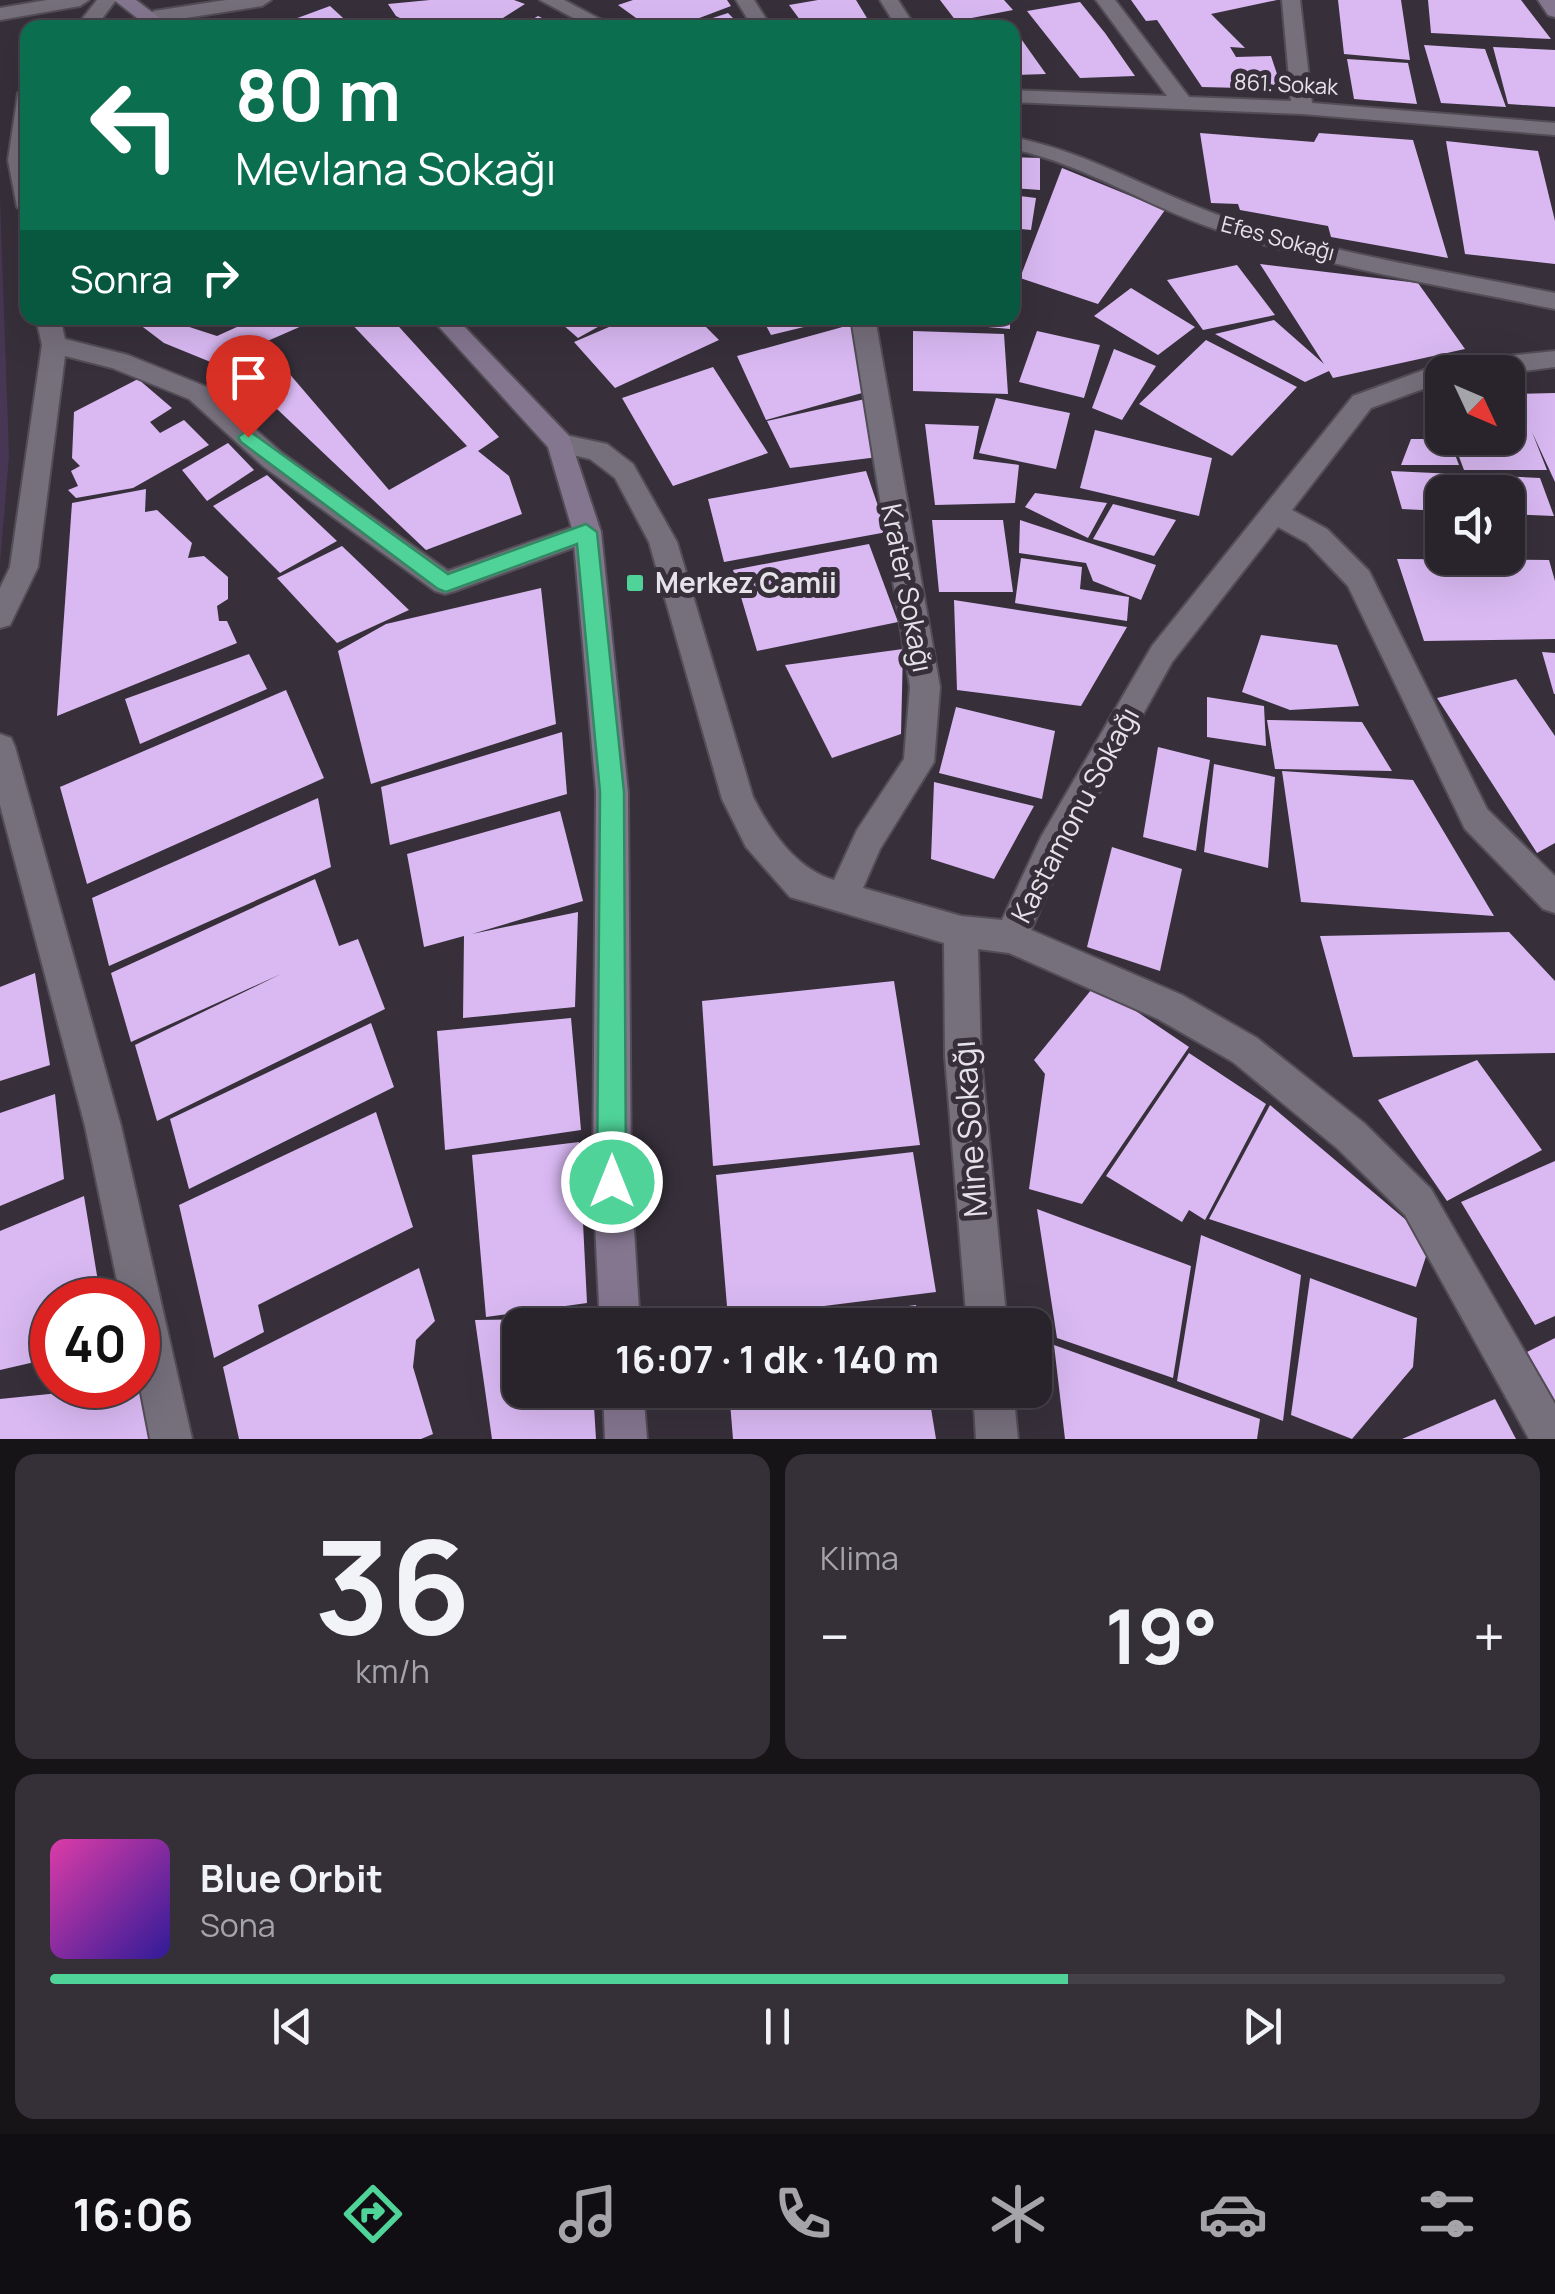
<!DOCTYPE html>
<html lang="tr">
<meta charset="utf-8">
<style>
body{margin:0;font-family:Manrope,sans-serif;background:#353038;color:#f1f3f6;height:100vh;display:flex;flex-direction:column;font-size:38px;white-space:nowrap}
*{box-sizing:border-box;margin:0}
p{font-size:32px;color:#a5a4a9}
.icon{flex:none;width:55px;height:55px;fill:none;stroke:currentColor;stroke-width:2;stroke-linecap:round;stroke-linejoin:round}
.map{position:relative;height:1439px;overflow:hidden}
.side{display:flex;flex-direction:column;gap:15px;padding:15px;background:#171418;flex:1}
.side>*{flex:none}
.hud{position:absolute;left:20px;top:20px;width:1000px;height:305px;border-radius:20px;box-shadow:0 10px 40px #0002,0 0 0 2px #454148;background:#0b6e4f;color:#fff;overflow:hidden}
.needle{width:65px;rotate:134deg}
.tools{position:absolute;left:1425px;top:355px;display:grid;gap:20px}
.tools a{display:grid;place-items:center;width:100px;height:100px;border-radius:20px;background:#29242c;box-shadow:0 10px 40px #0002,0 0 0 2px #454148;font-size:50px}
.speed{position:absolute;left:30px;top:1278px;display:flex;gap:20px;font-size:50px;font-weight:700;text-align:center}
.speed>*{display:grid;place-content:center;width:130px;height:130px;border-radius:50%;background:#29242c;box-shadow:0 10px 40px #0002,0 0 0 2px #454148;line-height:1}
.speed .limit{border:15px solid #d22;background:#fff;color:#111}
.pin{position:absolute;display:grid;place-items:center;width:85px;height:85px;color:#fff;margin:-102px -42px;border-radius:50% 50% 50% 0;rotate:-45deg;box-shadow:0 0 10px #0007}
.pin .icon{rotate:45deg}
.me{position:absolute;width:110px;margin:-55px;rotate:0deg;stroke-linejoin:round;filter:drop-shadow(0 0 8px #0008)}
.turn{display:flex;align-items:center;gap:35px;height:210px;padding:0 50px;font-size:45px}
.turn .icon{width:130px;height:130px;stroke-width:2.5}
.turn b{display:block;font-size:70px;line-height:85px}
.then{display:flex;align-items:center;height:95px;padding:0 50px;background:#0003;gap:20px;font-size:38px}
.big{font-size:75px;font-weight:700;line-height:1.1}
.side .widget{flex:1;display:flex;flex-direction:column;justify-content:center;gap:15px;min-width:0;padding:0 35px;border-radius:20px;background:#353038}
.side .dial{align-items:center;gap:0}
.dial b{font-size:130px;line-height:1}
.song{display:flex;align-items:center;gap:30px}
.cover{width:120px;height:120px;border-radius:15px;background:linear-gradient(135deg,hsl(320 70% 55%),hsl(250 70% 35%))}
.played{height:10px;border-radius:5px;background:linear-gradient(90deg,#4fd399 70%,#454148 70%)}
.keys{display:flex;justify-content:space-around;direction:ltr}
.heat{display:flex;justify-content:space-between;align-items:center;font-size:55px;direction:ltr}
.side .tiles{flex:1;display:grid;gap:15px;grid-template-columns:1fr 1fr}
.widget:last-child{grid-column:span 2}
.trip{position:absolute;left:502px;top:1308px;width:550px;height:100px;border-radius:20px;background:#29242c;box-shadow:0 10px 40px #0002,0 0 0 2px #454148;font-weight:700;line-height:100px;text-align:center}
.menu{display:flex;height:160px;justify-content:space-around;align-items:center;background:#100e12;color:#a5a4a9}
.menu .icon{width:70px;height:70px}
.menu .selected{color:#4fd399}
.menu b{font-size:45px;color:#f1f3f6}
.map>svg:first-child{display:block}
</style>
<div class="map">
<svg width="1555" height="1439" viewBox="0 0 1555 1439">
<rect width="100%" height="100%" fill="#37303b"/>
<path fill="#483655" d="M 0,199 L 9,456 L 0,563 Z"/>
<path fill="#dab9f3" d="M 430,0 L 514,0 L 525,4 L 487,28 L 420,28 L 396,16 L 388,4 Z
M 633,0 L 727,0 L 731,6 L 673,28 L 650,28 L 618,5 Z
M 818,0 L 856,0 L 873,28 L 806,28 L 789,5 Z
M 940,0 L 1004,0 L 1013,10 L 956,21 Z
M 1131,0 L 1277,0 L 1211,14 L 1245,48 L 1230,47 L 1236,57 L 1271,56 L 1282,89 L 1202,87 L 1157,20 L 1146,21 Z
M 1338,0 L 1401,0 L 1410,60 L 1344,54 Z
M 1428,0 L 1521,0 L 1551,39 L 1431,33 Z
M 1080,2 L 1105,33 L 1135,76 L 1080,78 L 1027,11 Z
M 330,6 L 354,28 L 273,28 L 273,27 Z
M 728,13 L 743,28 L 685,28 L 685,27 Z
M 538,16 L 562,28 L 518,28 Z
M 1012,26 L 1046,74 L 1012,75 Z
M 1424,45 L 1485,49 L 1506,107 L 1441,103 Z
M 1493,47 L 1555,50 L 1555,107 L 1508,104 Z
M 1347,59 L 1408,63 L 1417,104 L 1354,99 Z
M 1200,133 L 1314,142 L 1319,133 L 1413,140 L 1448,258 L 1331,237 L 1328,226 L 1240,210 L 1238,204 L 1211,203 Z
M 1446,141 L 1538,151 L 1555,221 L 1555,264 L 1465,254 Z
M 1012,157 L 1040,158 L 1040,190 L 1012,188 Z
M 1062,168 L 1165,210 L 1098,304 L 1020,278 Z
M 1012,195 L 1036,198 L 1031,230 L 1012,228 Z
M 1260,264 L 1418,283 L 1465,349 L 1333,378 L 1329,371 L 1305,382 L 1215,334 L 1274,320 L 1324,364 Z
M 1237,265 L 1275,315 L 1203,330 L 1167,280 Z
M 1131,288 L 1195,327 L 1158,355 L 1094,316 Z
M 131,318 L 173,318 L 177,323 L 217,336 L 248,322 L 245,318 L 320,318 L 263,343 L 389,490 L 467,446 L 346,318 L 391,318 L 499,437 L 478,451 L 509,476 L 522,514 L 426,550 L 240,374 L 164,343 Z
M 555,318 L 614,318 L 578,338 Z
M 630,318 L 697,318 L 719,340 L 615,388 L 574,342 Z
M 762,318 L 837,318 L 837,319 L 771,335 Z
M 909,318 L 1010,318 L 1010,329 L 909,320 Z
M 857,323 L 869,391 L 766,420 L 737,356 Z
M 913,331 L 1004,334 L 1008,394 L 913,391 Z
M 1037,331 L 1100,345 L 1084,398 L 1019,382 Z
M 1206,340 L 1297,387 L 1232,456 L 1139,404 Z
M 1114,349 L 1156,366 L 1122,420 L 1092,408 Z
M 713,367 L 768,453 L 673,486 L 622,398 Z
M 138,379 L 172,408 L 150,422 L 160,433 L 184,420 L 209,445 L 133,488 L 76,498 L 68,490 L 78,486 L 71,471 L 80,466 L 72,458 L 74,412 Z
M 1555,393 L 1555,482 L 1532,432 L 1547,470 L 1464,470 L 1452,438 L 1508,438 L 1508,414 L 1524,414 L 1514,394 Z
M 996,398 L 1070,413 L 1056,469 L 979,453 Z
M 865,399 L 878,457 L 790,468 L 767,421 Z
M 925,424 L 979,426 L 973,459 L 1019,465 L 1015,503 L 935,505 Z
M 1095,430 L 1212,458 L 1199,516 L 1080,488 Z
M 1411,439 L 1449,439 L 1459,465 L 1401,465 Z
M 228,443 L 254,470 L 207,501 L 182,470 Z
M 866,471 L 887,532 L 724,562 L 708,499 Z
M 1391,471 L 1540,478 L 1554,516 L 1508,514 L 1508,492 L 1442,492 L 1442,511 L 1402,509 Z
M 267,475 L 337,541 L 280,573 L 213,506 Z
M 146,489 L 145,512 L 157,510 L 192,543 L 188,558 L 204,556 L 228,577 L 228,599 L 217,606 L 219,621 L 227,621 L 237,643 L 57,716 L 72,503 Z
M 1035,493 L 1107,503 L 1088,538 L 1025,507 Z
M 1113,504 L 1176,520 L 1154,556 L 1093,539 Z
M 932,520 L 1003,520 L 1013,592 L 939,592 Z
M 1020,520 L 1156,565 L 1141,600 L 1093,581 L 1086,563 L 1019,553 Z
M 869,544 L 898,622 L 757,651 L 733,570 Z
M 342,546 L 409,610 L 337,643 L 277,578 Z
M 1021,558 L 1082,567 L 1080,589 L 1129,597 L 1127,621 L 1015,603 Z
M 1397,559 L 1549,560 L 1555,581 L 1555,639 L 1424,641 Z
M 541,588 L 556,724 L 371,784 L 338,651 L 386,624 Z
M 954,600 L 1127,627 L 1081,706 L 957,690 Z
M 1261,635 L 1337,645 L 1359,706 L 1290,710 L 1242,692 Z
M 903,649 L 901,734 L 832,758 L 785,665 Z
M 1542,652 L 1555,653 L 1555,694 L 1554,694 Z
M 249,654 L 267,689 L 140,744 L 125,699 Z
M 1516,679 L 1555,736 L 1555,843 L 1537,853 L 1437,698 Z
M 286,690 L 324,778 L 87,884 L 60,787 Z
M 1207,697 L 1264,706 L 1266,746 L 1207,737 Z
M 956,707 L 1055,731 L 1042,799 L 939,773 Z
M 1267,720 L 1362,722 L 1392,771 L 1275,769 Z
M 562,732 L 567,794 L 390,845 L 381,787 Z
M 1158,747 L 1210,760 L 1196,851 L 1143,837 Z
M 1214,764 L 1275,777 L 1268,868 L 1204,852 Z
M 1282,771 L 1413,780 L 1494,916 L 1301,902 Z
M 934,782 L 1034,806 L 994,879 L 931,859 Z
M 318,798 L 331,867 L 109,966 L 92,898 Z
M 560,811 L 583,901 L 472,934 L 578,912 L 575,1007 L 463,1018 L 464,936 L 424,947 L 407,854 Z
M 1112,847 L 1182,869 L 1160,971 L 1087,947 Z
M 315,879 L 339,946 L 358,939 L 385,1009 L 157,1121 L 135,1045 L 281,974 L 131,1042 L 111,973 Z
M 1509,932 L 1555,981 L 1555,1053 L 1353,1057 L 1320,936 Z
M 35,973 L 50,1065 L 0,1081 L 0,987 Z
M 894,981 L 920,1145 L 713,1166 L 702,1001 Z
M 1096,984 L 1189,1047 L 1082,1204 L 1029,1189 L 1045,1074 L 1034,1060 Z
M 571,1018 L 581,1130 L 445,1150 L 437,1031 Z
M 371,1023 L 394,1087 L 189,1189 L 170,1119 Z
M 1189,1053 L 1266,1104 L 1205,1220 L 1189,1210 L 1182,1222 L 1106,1176 Z
M 1477,1060 L 1542,1150 L 1447,1201 L 1378,1100 Z
M 55,1094 L 64,1179 L 0,1206 L 0,1113 Z
M 1270,1105 L 1431,1241 L 1416,1287 L 1209,1219 Z
M 376,1112 L 413,1227 L 258,1305 L 264,1332 L 214,1358 L 179,1205 Z
M 579,1142 L 587,1303 L 486,1317 L 472,1155 Z
M 913,1152 L 936,1292 L 728,1318 L 716,1175 Z
M 1555,1161 L 1555,1316 L 1535,1325 L 1461,1202 Z
M 84,1196 L 101,1300 L 52,1300 L 52,1358 L 0,1370 L 0,1231 Z
M 1037,1209 L 1191,1266 L 1173,1378 L 1057,1338 Z
M 1201,1235 L 1301,1275 L 1283,1421 L 1177,1381 Z
M 419,1268 L 435,1321 L 416,1340 L 413,1367 L 433,1434 L 421,1439 L 239,1439 L 223,1367 Z
M 1310,1278 L 1417,1318 L 1413,1367 L 1352,1439 L 1291,1415 Z
M 916,1305 L 919,1325 L 778,1325 L 778,1323 Z
M 590,1318 L 590,1325 L 520,1325 L 520,1390 L 593,1390 L 596,1439 L 492,1439 L 475,1320 Z
M 1555,1338 L 1555,1401 L 1527,1352 Z
M 1054,1345 L 1260,1419 L 1257,1439 L 1065,1439 Z
M 148,1380 L 159,1439 L 0,1439 L 0,1399 L 138,1385 L 138,1382 Z
M 729,1390 L 928,1390 L 936,1439 L 733,1439 Z
M 1495,1399 L 1516,1439 L 1402,1439 Z"/>
<g fill="none" stroke-linecap="round" stroke-linejoin="round">
<defs>
<path id="street" d="M 47,0 L 89,0 L 80,6 L 0,20 L 0,8 Z
M 97,0 L 116,0 L 95,28 L 75,28 Z
M 226,0 L 271,0 L 262,6 L 154,23 L 144,17 L 154,11 Z
M 540,0 L 564,0 L 617,28 L 592,28 Z
M 736,0 L 754,0 L 772,28 L 753,28 Z
M 880,0 L 898,0 L 916,28 L 897,28 Z
M 1096,0 L 1115,0 L 1189,97 L 1291,101 L 1282,0 L 1300,0 L 1312,103 L 1555,123 L 1555,135 L 1302,114 L 1012,102 L 1012,90 L 1167,96 Z
M 28,87 L 28,214 L 17,207 L 8,160 L 18,93 Z
M 1012,137 C 1089,152 1153,193 1227,218 C 1333,254 1445,271 1555,293 L 1555,309 C 1440,285 1323,267 1212,228 C 1144,205 1084,164 1012,149 Z
M 36,318 L 60,318 L 65,339 L 128,355 L 207,387 L 282,453 L 448,571 L 587,522 L 597,525 L 601,532 L 597,539 L 455,591 L 445,594 L 435,591 L 264,467 L 189,399 L 112,368 L 65,356 L 38,567 L 10,625 L 0,628 L 0,588 L 10,567 L 42,345 Z
M 851,318 L 875,318 L 940,687 L 934,762 L 880,849 L 863,888 L 961,916 L 1002,920 L 1041,837 L 1152,646 L 1353,396 L 1443,363 L 1555,351 L 1555,367 L 1508,373 L 1442,372 L 1442,382 L 1371,408 L 1292,510 L 1327,529 L 1369,571 L 1487,809 L 1555,876 L 1555,913 L 1543,909 L 1465,829 L 1348,586 L 1307,543 L 1278,527 L 1172,662 L 1064,856 L 1031,930 L 1182,995 L 1257,1038 L 1364,1123 L 1431,1189 L 1555,1404 L 1555,1439 L 1529,1439 L 1405,1215 L 1338,1149 L 1233,1062 L 1158,1019 L 1009,953 L 978,949 L 981,1057 L 1007,1325 L 967,1325 L 945,1057 L 944,943 L 790,897 L 746,847 L 722,799 L 649,542 L 615,478 L 590,459 L 551,450 L 547,443 L 551,436 L 560,434 L 607,444 L 633,464 L 677,542 L 753,797 C 771,832 796,869 834,880 L 857,830 L 904,759 L 910,687 Z
M 0,734 L 11,738 L 15,747 L 121,1126 L 192,1439 L 150,1439 L 138,1377 L 138,1300 L 121,1300 L 85,1126 L 0,805 Z
M 973,1390 L 1013,1390 L 1018,1439 L 976,1439 Z"/>
<path id="secondary" d="M 114,0 L 136,0 L 173,28 L 150,28 Z
M 1538,0 L 1555,0 L 1555,17 L 1548,15 Z
M 431,318 L 456,318 L 569,436 L 601,532 L 628,792 L 631,1182 L 640,1325 L 600,1325 L 593,1182 L 596,792 L 573,532 L 548,447 Z
M 603,1390 L 643,1390 L 647,1439 L 605,1439 Z"/>
</defs>
<use href="#street" stroke="#524d56" stroke-width="4"/>
<use href="#secondary" stroke="#524d56" stroke-width="4"/>
<use href="#street" fill="#766f7c" fill-rule="evenodd"/>
<use href="#secondary" fill="#857690" fill-rule="evenodd"/>
</g>
<path fill="#4fd399" stroke="#338963" stroke-width="2.5" d="M 248,430 L 448,574 L 586,524 L 597,532 L 624,792 L 626,1182 L 621,1192 L 612,1196 L 602,1192 L 597,1182 L 600,792 L 577,544 L 446,592 L 438,589 L 241,442 L 238,437 Z"/>
<rect fill="#4fd399" stroke="#37303b" stroke-width="4" x="625" y="573" width="20" height="20" rx="5"/>
<g text-anchor="middle" stroke-width="10" stroke-linejoin="round" paint-order="stroke">
<g font-size="22" fill="#e6e2e9" stroke="#37303b">
<text transform="translate(1286 84) rotate(3)" y="8">861. Sokak</text>
<text transform="translate(1278 238) rotate(15)" y="8">Efes Sokağı</text>
</g>
<g font-size="28" font-weight="bold" fill="#e6e2e9" stroke="#37303b" text-anchor="start">
<text x="655" y="593">Merkez Camii</text>
</g>
<g font-size="28" fill="#e6e2e9" stroke="#37303b">
<text transform="translate(907 588) rotate(79)" y="10">Krater Sokağı</text>
<text transform="translate(1075 815) rotate(-62)" y="10">Kastamonu Sokağı</text>
</g>
<g font-size="32" fill="#e6e2e9" stroke="#37303b">
<text transform="translate(970 1129) rotate(-94)" y="11">Mine Sokağı</text>
</g>
</g>
</svg>
<div class="tools">
<a><svg class="needle" viewBox="-14 -14 28 28"><path d="M0-13l5 13h-10z" fill="#e53935"/><path d="M0 13l5-13h-10z" fill="#a5a4a9"/></svg></a>
<a><svg class="icon" aria-label="sound" viewBox="0 0 24 24"><path d="M4 9h4l5-4v14l-5-4H4zM17 9q2 3 0 6"/></svg></a>
</div>
<div class="speed"><div class="limit">40</div></div>
<div class="pin" style="left:248px;top:437px;background:#d93025"><svg class="icon" aria-label="arrive" viewBox="0 0 24 24"><path d="M6 21V4h12l-3 4 3 4H6"/></svg></div>
<svg class="me" style="left:612px;top:1182px" viewBox="-20 -20 40 40"><circle r="17" fill="#4fd399" stroke="#fff" stroke-width="3"/><path d="M0-11L8 9 0 5-8 9z" fill="#fff"/></svg>
<div class="trip">16:07 · 1 dk · 140 m</div>
<div class="hud">
<div class="turn"><svg class="icon" aria-label="left" viewBox="0 0 24 24"><path d="M17 20v-9H6M10 6l-5 5 5 5"/></svg><div><b>80 m</b>Mevlana Sokağı</div></div>
<div class="then">Sonra<svg class="icon" aria-label="right" viewBox="0 0 24 24"><path d="M7 20v-9h11M14 6l5 5-5 5"/></svg></div>
</div>
</div>
<section class="side">
<div class="tiles">
<div class="widget dial"><b>36</b><p>km/h</p></div>
<div class="widget"><p>Klima</p>
<div class="heat"><a>−</a><b class="big">19°</b><a>+</a></div>
</div>
<div class="widget">
<div class="song"><i class="cover"></i><div><b>Blue Orbit</b><p>Sona</p></div></div>
<div class="played"></div>
<div class="keys"><svg class="icon" aria-label="previous" viewBox="0 0 24 24"><path d="M18 5L8 12l10 7zM5 5v14"/></svg><svg class="icon" aria-label="pause" viewBox="0 0 24 24"><path d="M8 5v14M16 5v14"/></svg><svg class="icon" aria-label="next" viewBox="0 0 24 24"><path d="M6 5l10 7-10 7zM19 5v14"/></svg></div>
</div>
</div>
</section>
<nav class="menu">
<b>16:06</b>
<svg class="icon selected" aria-label="directions" viewBox="0 0 24 24"><path d="M12 3l9 9-9 9-9-9zM9 14v-3h6M13 9l2 2-2 2"/></svg>
<svg class="icon" aria-label="music" viewBox="0 0 24 24"><path d="M9 18V5l10-2v13"/><circle cx="6" cy="18" r="3"/><circle cx="16" cy="16" r="3"/></svg>
<svg class="icon" aria-label="phone" viewBox="0 0 24 24"><path d="M5 4h4l2 5-3 2q2 4 5 5l2-3 5 2v4C11 20 4 13 5 4z"/></svg>
<svg class="icon" aria-label="climate" viewBox="0 0 24 24"><path d="M12 3v18M4 7l16 10M4 17L20 7"/></svg>
<svg class="icon" aria-label="car" viewBox="0 0 24 24"><path d="M5 17H2v-5l4-1 3-4h7l3 4 3 1v5h-3M9 17h6M6 11h13"/><circle cx="7" cy="17" r="2"/><circle cx="17" cy="17" r="2"/></svg>
<svg class="icon" aria-label="filters" viewBox="0 0 24 24"><path d="M4 7h16M4 17h16"/><circle cx="9" cy="7" r="2"/><circle cx="15" cy="17" r="2"/></svg>
</nav>
